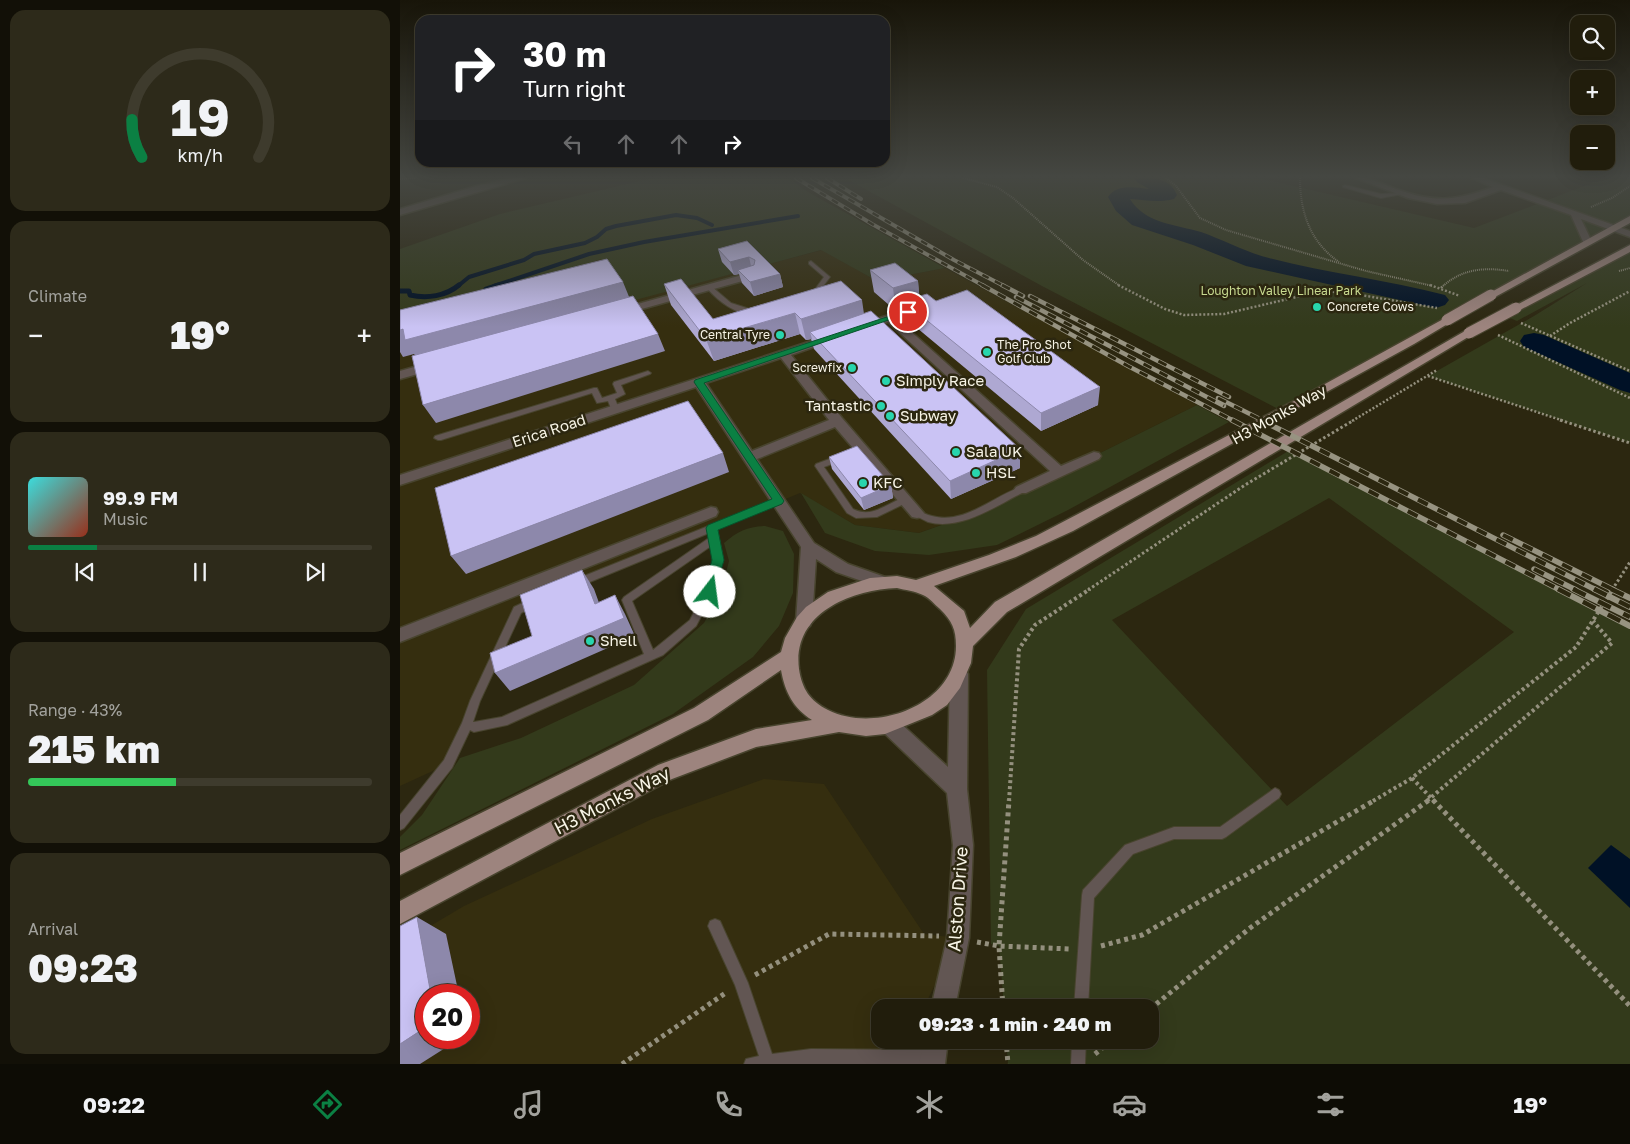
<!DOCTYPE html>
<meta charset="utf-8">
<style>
body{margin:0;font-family:"Golos Text",sans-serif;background:#2d2a1a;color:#f1f3f6;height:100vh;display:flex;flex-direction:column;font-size:19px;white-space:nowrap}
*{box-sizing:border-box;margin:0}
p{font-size:16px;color:#a2a29d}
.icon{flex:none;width:28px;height:28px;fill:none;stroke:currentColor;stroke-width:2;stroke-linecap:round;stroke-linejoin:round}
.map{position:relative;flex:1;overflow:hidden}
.panel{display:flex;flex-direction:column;gap:10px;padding:10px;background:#121007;width:400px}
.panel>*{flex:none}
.top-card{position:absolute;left:15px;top:15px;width:475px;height:152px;border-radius:15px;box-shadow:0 5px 20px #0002,0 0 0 1px #3e3b2d;background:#202124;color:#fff;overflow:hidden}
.controls{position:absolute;left:1170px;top:15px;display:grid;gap:10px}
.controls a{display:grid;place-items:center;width:45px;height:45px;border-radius:10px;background:#211d0c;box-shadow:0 5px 20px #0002,0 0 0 1px #3e3b2d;font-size:25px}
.speed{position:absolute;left:15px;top:984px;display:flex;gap:10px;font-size:25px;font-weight:700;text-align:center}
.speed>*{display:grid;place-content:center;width:65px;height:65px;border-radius:50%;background:#211d0c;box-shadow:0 5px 20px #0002,0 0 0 1px #3e3b2d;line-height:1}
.speed .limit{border:8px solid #d22;background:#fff;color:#111}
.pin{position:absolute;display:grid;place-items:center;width:42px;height:42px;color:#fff;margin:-21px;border:2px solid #fff;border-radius:50%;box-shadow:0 1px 5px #0007}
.me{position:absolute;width:55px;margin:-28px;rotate:15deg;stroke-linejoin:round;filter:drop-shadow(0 0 4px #0008)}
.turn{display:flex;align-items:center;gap:18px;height:105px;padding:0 25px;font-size:22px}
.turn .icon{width:65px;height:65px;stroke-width:2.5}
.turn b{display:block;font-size:35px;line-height:42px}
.lanes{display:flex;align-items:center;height:48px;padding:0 25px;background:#0003;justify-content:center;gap:25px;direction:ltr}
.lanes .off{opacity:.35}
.big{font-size:38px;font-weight:800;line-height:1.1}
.panel .tile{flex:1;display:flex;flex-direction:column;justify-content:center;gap:8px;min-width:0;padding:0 18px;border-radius:15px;background:#2d2a1a}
.panel .dial{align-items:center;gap:0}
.dial svg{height:130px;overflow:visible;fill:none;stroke:#3e3b2d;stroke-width:7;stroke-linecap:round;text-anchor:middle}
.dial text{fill:#f1f3f6;stroke:none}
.song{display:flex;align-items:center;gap:15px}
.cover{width:60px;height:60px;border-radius:8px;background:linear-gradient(135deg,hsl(180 70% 55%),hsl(10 70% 35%))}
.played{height:5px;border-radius:2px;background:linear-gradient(90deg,#0b8043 20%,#3e3b2d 20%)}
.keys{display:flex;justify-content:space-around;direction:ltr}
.heat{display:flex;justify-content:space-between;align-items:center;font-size:28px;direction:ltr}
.charge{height:8px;border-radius:4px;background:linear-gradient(90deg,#34c759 43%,#3e3b2d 0)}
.trip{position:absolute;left:471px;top:999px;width:288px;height:50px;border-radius:15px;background:#211d0c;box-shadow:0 5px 20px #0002,0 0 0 1px #3e3b2d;font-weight:800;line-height:50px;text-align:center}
.menu{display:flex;height:80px;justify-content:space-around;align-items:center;background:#0d0c05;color:#a2a29d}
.menu .icon{width:35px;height:35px}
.menu .on{color:#0b8043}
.menu b{font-size:22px;color:#f1f3f6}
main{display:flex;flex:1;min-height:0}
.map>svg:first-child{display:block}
</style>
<main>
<section class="panel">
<div class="tile dial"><svg viewBox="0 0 100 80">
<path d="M14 69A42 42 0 1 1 86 69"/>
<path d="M14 69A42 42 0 0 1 8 46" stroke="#0b8043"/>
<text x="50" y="56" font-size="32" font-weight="700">19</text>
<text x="50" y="72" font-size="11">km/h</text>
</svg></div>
<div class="tile"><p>Climate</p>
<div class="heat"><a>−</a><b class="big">19°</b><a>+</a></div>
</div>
<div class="tile">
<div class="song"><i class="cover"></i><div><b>99.9 FM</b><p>Music</p></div></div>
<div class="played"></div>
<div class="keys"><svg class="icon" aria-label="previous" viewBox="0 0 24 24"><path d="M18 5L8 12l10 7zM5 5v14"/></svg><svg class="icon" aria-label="pause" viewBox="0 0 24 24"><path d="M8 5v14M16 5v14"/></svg><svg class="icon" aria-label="next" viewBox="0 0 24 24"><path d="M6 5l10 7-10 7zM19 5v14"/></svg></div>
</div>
<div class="tile"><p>Range · 43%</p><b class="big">215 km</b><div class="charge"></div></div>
<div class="tile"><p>Arrival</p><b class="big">09:23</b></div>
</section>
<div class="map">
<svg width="1230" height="1064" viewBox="0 0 1230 1064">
<rect width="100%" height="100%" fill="#2c2710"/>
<path fill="#352e0f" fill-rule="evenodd" d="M 422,250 L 477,281 L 545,268 L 797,405 L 694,456 L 564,517 L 519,533 L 455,525 L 400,493 L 117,610 L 48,764 L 0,786 L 0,330 L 201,259 L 228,301 Z
M 364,779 L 424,784 L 524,934 L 558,938 L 524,1007 L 480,1008 L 480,1040 L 509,1040 L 497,1064 L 0,1064 L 0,944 L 64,906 L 252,819 ZM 26,995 L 69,995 L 69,1038 L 26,1038 Z"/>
<path fill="#333a1b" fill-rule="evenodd" d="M 253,178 L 388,178 L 408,192 L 545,268 L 477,281 L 421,250 L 228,302 L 201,259 L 0,330 L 0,249 L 100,214 Z
M 445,178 L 859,178 L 1074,228 L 1205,178 L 1230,178 L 1230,219 L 884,412 L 642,286 Z
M 1230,248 L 1230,443 L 1028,376 L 1134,316 L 1187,283 L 1117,321 L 1105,316 Z
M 797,405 L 829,422 L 668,510 L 597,545 L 529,555 L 475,551 L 425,533 L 401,493 L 455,525 L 519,533 L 564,517 L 694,456 Z
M 890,450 L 1199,610 L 1230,629 L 1230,1064 L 608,1064 L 606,1040 L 750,1040 L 750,1008 L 604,1007 L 599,946 L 591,944 L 587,670 L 626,609 ZM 929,498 L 1114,632 L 887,806 L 712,620 Z
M 365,526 L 383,531 L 394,554 L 393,593 L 379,626 L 353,657 L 273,714 L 0,850 L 0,837 L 22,815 L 60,758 L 121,738 L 234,685 L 304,623 L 321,592 L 329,561 L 324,543 C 338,531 347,527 365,526 Z"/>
<path fill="#001126" d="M 1211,845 L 1230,859 L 1230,908 L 1188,868 Z"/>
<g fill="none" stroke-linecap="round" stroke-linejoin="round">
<path stroke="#001126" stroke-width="4" d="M 58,286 L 69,277 L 124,260 L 134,254 L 185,243 L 197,237 L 206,229 L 216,226 L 276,215 L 297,218 L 312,225
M 94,286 L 189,254 L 244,242 L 398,216"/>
<path stroke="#001126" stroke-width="5" d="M 86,289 L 98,285
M 0,291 L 9,291 L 10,295 C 27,299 46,296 59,285"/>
<path fill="#001126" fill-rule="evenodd" d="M 734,178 C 751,177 770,177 777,195 L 774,199 C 759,203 746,200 730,199 C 744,223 777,225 801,232 C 824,240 845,252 869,258 C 927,273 987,280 1045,295 L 1049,300 L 1045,305 L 1036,308 L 846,266 L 793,245 L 732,225 L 716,211 L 708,197 C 716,184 735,187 749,189 L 737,182 Z
M 1134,333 L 1144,335 L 1230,373 L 1230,393 L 1220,390 L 1124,347 L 1120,341 L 1124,335 Z"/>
<defs>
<path id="service" d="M 945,185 L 981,194 L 1000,193 L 1002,194 L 981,198 L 943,187 L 943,186 Z
M 411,261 L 430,277 L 417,294 L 411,296 L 408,294 L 413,292 L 424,277 L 409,264 L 409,262 Z
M 307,286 L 311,286 L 331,303 L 356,311 C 340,320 316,299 306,287 Z
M 248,371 L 251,373 L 250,374 L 221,385 L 225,394 L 215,399 L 219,409 L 218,411 L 212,411 L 208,401 L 197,403 L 192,393 L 41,440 L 38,440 L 34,438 L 35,436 L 194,388 L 197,388 L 202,398 L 217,393 L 213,384 L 214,382 Z
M 440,455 L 444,458 L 443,460 L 424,467 L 453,509 C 472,519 487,503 505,497 L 509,500 L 508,502 L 477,517 L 456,518 L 447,513 L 415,466 L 416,464 Z
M 621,487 L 625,490 L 624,492 C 596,506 561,531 528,522 C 523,520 519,517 514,515 L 513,513 L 517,510 C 522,512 527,515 532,516 C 564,525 592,497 621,487 Z
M 378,498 L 382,501 L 381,503 L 317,529 L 323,560 L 314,592 L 296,626 L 263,655 L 107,725 L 74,732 L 70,730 L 52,768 L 4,828 L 0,830 L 0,815 L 44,760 L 62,723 L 70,701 L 114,607 L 133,598 L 136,599 L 138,602 L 136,605 L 121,613 L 80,701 L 73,722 L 74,722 L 102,717 L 244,654 L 222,600 L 224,597 L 309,538 L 309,533 L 180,586 L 174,586 L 172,583 L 174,580 ZM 311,546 L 313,560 L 304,592 L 290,620 L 253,650 L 232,601 Z
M 875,788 L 879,790 L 881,794 L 879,798 L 826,837 L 822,839 L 774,839 L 733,854 L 694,898 L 688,1008 L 674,1008 L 682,895 L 683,890 L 725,845 L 774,827 L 820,827 Z
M 315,919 L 320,921 L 348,983 L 372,1054 L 411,1049 L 530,1050 L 535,1052 L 537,1057 L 535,1062 L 531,1064 L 344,1064 L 346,1059 L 359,1056 L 335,985 L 308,926 L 310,921 Z
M 672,1040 L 686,1040 L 685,1064 L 671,1064 Z"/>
<path id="minor" d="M 113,178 L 126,178 L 0,215 L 0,209 L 80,185 Z
M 956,178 C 970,177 983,184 996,189 C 1035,203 1055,201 1093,187 L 1072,178 L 1083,178 L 1230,231 L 1230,237 L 1181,219 L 1192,242 L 1190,244 L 1184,244 L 1171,215 L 1101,190 L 1065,203 L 1037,204 L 1008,198 Z
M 353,272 L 358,275 L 357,277 L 220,315 L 215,312 L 216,310 Z
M 523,304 L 528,307 L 527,309 L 497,319 L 661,466 L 694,452 L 699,453 L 701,456 L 699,459 L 626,493 L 616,493 L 614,490 L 616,487 L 650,471 L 488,322 L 462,330 L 456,327 L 458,325 Z
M 430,335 L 436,338 L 434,340 L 391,355 L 442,418 L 524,513 L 522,517 L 517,518 L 512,517 L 435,427 L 357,459 L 414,543 L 448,564 L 488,578 L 490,582 L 488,586 L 482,588 L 436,572 L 416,559 L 412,621 L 410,626 L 404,628 L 398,626 L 396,621 L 401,547 L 296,387 L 0,485 L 0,475 ZM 381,358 L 429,420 L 352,451 L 306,383 Z
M 35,361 L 41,365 L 39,368 L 0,379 L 0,371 Z
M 311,507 L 316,508 L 318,512 L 316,516 L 0,642 L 0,628 Z
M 559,666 L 565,669 L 568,674 L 567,789 L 573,845 L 569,938 L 555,1008 L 531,1008 L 547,938 L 553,845 L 547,793 L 482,731 L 480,725 L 482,719 L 489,717 L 496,719 L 548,767 L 550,674 L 553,669 Z
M 524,1040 L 548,1040 L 545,1064 L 519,1064 Z"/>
<path id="primary" d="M 1230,216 L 1230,223 L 1095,297 L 1087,297 L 1086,295 Z
M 1230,245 L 1230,252 L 1120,310 L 1112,310 L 1111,308 Z
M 1047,317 L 1052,320 L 1051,322 L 1014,344 L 673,531 L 616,557 L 534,586 L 564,611 L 570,628 L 595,602 L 1065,331 L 1073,331 L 1075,333 L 607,612 L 573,646 L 571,663 L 560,688 L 547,705 L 532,715 L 485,734 L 466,736 L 439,732 L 356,747 L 272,779 L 0,924 L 0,901 L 258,765 L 356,729 L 412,720 C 393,708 385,692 381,670 L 308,720 L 0,875 L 0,853 L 294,708 L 381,652 L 385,638 L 397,617 L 406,607 L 428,592 L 470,578 L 497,576 L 516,580 L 589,555 L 636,536 L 894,401 ZM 497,588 C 505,590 515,591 523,595 C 530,598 534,604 540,609 C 552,621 556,629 556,646 C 556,705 475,734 428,710 C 410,701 402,689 399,669 C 392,613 451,590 497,588 Z"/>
</defs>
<use href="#service" stroke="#48442e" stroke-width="2"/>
<use href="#minor" stroke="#48442e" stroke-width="3"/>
<use href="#primary" stroke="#48442e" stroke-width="3"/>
<path stroke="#94907e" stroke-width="2" stroke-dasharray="1 1" stroke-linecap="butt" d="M 563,178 L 597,187 L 613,198 L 683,260 L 720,286
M 766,178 L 776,186 L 800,218 L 826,230 L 966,271 L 1033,286
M 900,178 C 900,212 910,242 939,262
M 0,179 L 15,178
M 1191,207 L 1212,198 L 1230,186
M 1219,271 L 1230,268
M 1043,286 C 1062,269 1084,267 1109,271"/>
<path stroke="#94907e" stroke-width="2.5" stroke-dasharray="2 2" stroke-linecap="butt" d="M 718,285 L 765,309 L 784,315 L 824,314 L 922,291 L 949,293 L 1037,308
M 1030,285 L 1060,296
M 1041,288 L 1044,285
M 1121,323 L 1230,371
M 1098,335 L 1230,398
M 1150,336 L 1170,323 L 1230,291
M 1028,376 L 1164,421
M 952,421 L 1037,370"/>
<path stroke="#94907e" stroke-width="3" stroke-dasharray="2.5 2.5" stroke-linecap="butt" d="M 1160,420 L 1230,443
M 688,590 L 845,485 L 954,420
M 1212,590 L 1230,562"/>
<path stroke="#94907e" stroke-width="4" stroke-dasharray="3 3" stroke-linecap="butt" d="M 1012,778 L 1034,801
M 609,801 L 619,649 L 635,625 L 690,589
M 973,801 L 1012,778 L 1176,647 L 1213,589
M 1027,801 L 1212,643 L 1193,621"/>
<path stroke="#94907e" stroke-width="5" stroke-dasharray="4 4" stroke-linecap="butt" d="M 1033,800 L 1230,1006
M 577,942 L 599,946 L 670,949
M 701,946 L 742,935 L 975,800
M 355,975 L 429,934 L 539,936
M 603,1008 L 599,946 L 609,800
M 750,1009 L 850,928 L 1029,800
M 606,1040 L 608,1064
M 695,1054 L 712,1040
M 222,1064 L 327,992"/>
<use href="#service" fill="#625653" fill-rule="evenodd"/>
<use href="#minor" fill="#625653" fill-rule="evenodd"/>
<use href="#primary" fill="#9d847e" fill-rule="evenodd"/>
<defs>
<path id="rail-far3" d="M 396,178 L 472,224 L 584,286
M 412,178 L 554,260 L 604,286
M 427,178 L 461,199"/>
<path id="rail-far2" d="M 582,285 L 728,366 L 834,421
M 602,285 L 623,296
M 630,296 L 829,397
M 616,297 L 824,406
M 818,398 L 864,421"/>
<path id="rail-far1" d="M 832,420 L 1160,590
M 861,420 L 1196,590
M 1103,535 L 1214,590
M 1134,569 L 1176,590"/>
<path id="rail" d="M 1158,589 L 1230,626
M 1173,589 L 1230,617
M 1194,589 L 1230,607
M 1211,589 L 1230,598"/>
</defs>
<use href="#rail-far3" stroke="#979381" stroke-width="4"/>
<use href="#rail-far2" stroke="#979381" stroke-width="4.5"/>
<use href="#rail-far1" stroke="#979381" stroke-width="5.5"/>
<use href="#rail" stroke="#979381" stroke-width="6"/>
<use href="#rail-far3" stroke="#2c2710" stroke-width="2.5" stroke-dasharray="7" stroke-linecap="butt"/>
<use href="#rail-far2" stroke="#2c2710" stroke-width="3" stroke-dasharray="9" stroke-linecap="butt"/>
<use href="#rail-far1" stroke="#2c2710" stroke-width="4" stroke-dasharray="11" stroke-linecap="butt"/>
<use href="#rail" stroke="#2c2710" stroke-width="4.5" stroke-dasharray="14" stroke-linecap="butt"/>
<defs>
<path id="primary-bridge" d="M 1047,320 L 1091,295
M 1069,333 L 1116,308"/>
</defs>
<use href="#primary-bridge" stroke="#48442e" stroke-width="13" stroke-linecap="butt"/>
<use href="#primary-bridge" stroke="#9d847e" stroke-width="11"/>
</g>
<path fill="#aea8d2" d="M 347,241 L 380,274 L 383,287 L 354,296 L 342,283 L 339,274 L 334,275 L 322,262 L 318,249 Z
M 470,270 L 518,281 L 519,296 L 536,301 L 698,405 L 641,431 L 505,318 L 504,308 L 496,311 L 474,292 Z
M 441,281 L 464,314 L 620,449 L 620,468 L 551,499 L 414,349 L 411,339 L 406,340 L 400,334 L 314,361 L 271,305 L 264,284 L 313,319 Z
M 429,457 L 491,485 L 493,498 L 464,510 L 432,469 Z"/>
<path fill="#8d88ab" d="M 349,257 L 352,270 L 338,270 L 339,274 L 334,275 L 330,262 Z
M 380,274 L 383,287 L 354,296 L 350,282 Z
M 518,281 L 520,303 L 503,301 L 504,308 L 496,311 L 493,288 Z
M 223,282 L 232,304 L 21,363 L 14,354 L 3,357 L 0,352 L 0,330 Z
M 462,300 L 465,321 L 410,332 L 412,339 L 406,340 L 401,319 Z
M 395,313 L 400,334 L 314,361 L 306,339 Z
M 258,334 L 265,351 L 36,423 L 23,405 Z
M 700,387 L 698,405 L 641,431 L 641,413 Z
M 620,449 L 620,468 L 551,499 L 550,481 Z
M 323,453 L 329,472 L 66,574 L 51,556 Z
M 491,485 L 493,498 L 464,510 L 461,498 Z
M 182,570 L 194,589 L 206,622 L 195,604 Z
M 215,595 L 225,614 L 235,636 L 110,691 L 95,673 Z
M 17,917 L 46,934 L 59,995 L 31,995 Z
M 26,1027 L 26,1038 L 61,1038 L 20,1064 L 0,1064 L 0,1044 Z"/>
<path fill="#cac3f4" stroke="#8d88ab" d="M 347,241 L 380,274 L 350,282 L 338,270 L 354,265 L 355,260 L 349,257 L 330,262 L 318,249 Z
M 207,259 L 223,282 L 5,340 L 3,329 L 0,330 L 0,310 Z
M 495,263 L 518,281 L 493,288 L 470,270 Z
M 281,279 L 313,319 L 441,281 L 462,300 L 401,319 L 395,313 L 306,339 L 264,284 Z
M 567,290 L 700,387 L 641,413 L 503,301 L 527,294 L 536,301 Z
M 233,296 L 258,334 L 23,405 L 12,356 Z
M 471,311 L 620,449 L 550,481 L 410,332 Z
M 288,401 L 323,453 L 51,556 L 35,488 Z
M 457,446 L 491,485 L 461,498 L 429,457 Z
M 182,570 L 195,604 L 215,595 L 224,618 L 95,673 L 90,653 L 132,636 L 120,595 Z
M 17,917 L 31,995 L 26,995 L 26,1027 L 0,1044 L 0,926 Z"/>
<linearGradient id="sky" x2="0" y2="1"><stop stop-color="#181509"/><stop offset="0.54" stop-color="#454742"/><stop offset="1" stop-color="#454742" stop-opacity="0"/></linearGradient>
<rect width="1230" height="327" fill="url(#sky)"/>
<path fill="#0b8043" stroke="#07532c" d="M 505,311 L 512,312 L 304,383 L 384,501 L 382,504 L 318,530 L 324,560 L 314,595 L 305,595 L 303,592 L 312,560 L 306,528 L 308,525 L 372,499 L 294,382 L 295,380 Z"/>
<g fill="#28d5ad" stroke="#2c2710" stroke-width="2">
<circle cx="917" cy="307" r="5"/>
<circle cx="380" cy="335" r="5"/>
<circle cx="587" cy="352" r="5"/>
<circle cx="452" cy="368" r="5"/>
<circle cx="486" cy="381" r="5"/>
<circle cx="481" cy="406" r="5"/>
<circle cx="490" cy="416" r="5"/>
<circle cx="556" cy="452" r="5"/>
<circle cx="576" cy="473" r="5"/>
<circle cx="463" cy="483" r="5"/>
<circle cx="190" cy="641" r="5"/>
</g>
<g text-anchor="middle" stroke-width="5" stroke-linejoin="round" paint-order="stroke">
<g font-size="12" fill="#c8da90" stroke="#2c2710">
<text x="881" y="295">Loughton Valley Linear Park</text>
</g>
<g font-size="12" fill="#f7f4e6" stroke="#2c2710" text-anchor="start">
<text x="927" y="311">Concrete Cows</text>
<text x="370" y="339" text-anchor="end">Central Tyre</text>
<text x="597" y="349">The Pro Shot<tspan x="597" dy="14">Golf Club</tspan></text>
<text x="442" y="372" text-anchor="end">Screwfix</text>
</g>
<g font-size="15" fill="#f7f4e6" stroke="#2c2710" text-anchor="start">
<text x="496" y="386">Simply Race</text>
<text x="471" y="411" text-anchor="end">Tantastic</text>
<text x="500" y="421">Subway</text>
<text x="566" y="457">Sala UK</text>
<text x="586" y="478">HSL</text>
<text x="473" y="488">KFC</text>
<text x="200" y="646">Shell</text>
</g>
<g font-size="15" fill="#f7f4e6" stroke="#2c2710">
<text transform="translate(879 415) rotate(-29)" y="5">H3 Monks Way</text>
<text transform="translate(149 431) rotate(-18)" y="5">Erica Road</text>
</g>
<g font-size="18" fill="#f7f4e6" stroke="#2c2710">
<text transform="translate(212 801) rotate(-27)" y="6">H3 Monks Way</text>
<text transform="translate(558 899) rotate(-86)" y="6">Alston Drive</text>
</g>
</g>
</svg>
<div class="controls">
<a><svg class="icon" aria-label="search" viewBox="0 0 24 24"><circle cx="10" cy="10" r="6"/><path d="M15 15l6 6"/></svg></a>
<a>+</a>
<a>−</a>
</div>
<div class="speed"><div class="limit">20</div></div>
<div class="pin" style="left:508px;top:312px;background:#d93025"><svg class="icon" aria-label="arrive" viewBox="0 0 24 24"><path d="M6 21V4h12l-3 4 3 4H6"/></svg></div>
<svg class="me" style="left:310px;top:592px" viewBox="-20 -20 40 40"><circle r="19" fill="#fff"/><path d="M0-13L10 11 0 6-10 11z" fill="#0b8043"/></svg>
<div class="trip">09:23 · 1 min · 240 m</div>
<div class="top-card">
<div class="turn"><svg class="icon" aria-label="right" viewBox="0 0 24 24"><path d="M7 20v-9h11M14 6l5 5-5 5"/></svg><div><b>30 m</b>Turn right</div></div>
<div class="lanes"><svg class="icon off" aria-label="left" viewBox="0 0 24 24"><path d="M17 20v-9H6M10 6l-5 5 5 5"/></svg><svg class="icon off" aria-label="ahead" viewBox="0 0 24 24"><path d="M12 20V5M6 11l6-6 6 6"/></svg><svg class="icon off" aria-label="ahead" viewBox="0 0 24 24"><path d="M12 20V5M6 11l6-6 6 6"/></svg><svg class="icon" aria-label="right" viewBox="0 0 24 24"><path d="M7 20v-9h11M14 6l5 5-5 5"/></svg></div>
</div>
</div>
</main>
<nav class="menu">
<b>09:22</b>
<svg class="icon on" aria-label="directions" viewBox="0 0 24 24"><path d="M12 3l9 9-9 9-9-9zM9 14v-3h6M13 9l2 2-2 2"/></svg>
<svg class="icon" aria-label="music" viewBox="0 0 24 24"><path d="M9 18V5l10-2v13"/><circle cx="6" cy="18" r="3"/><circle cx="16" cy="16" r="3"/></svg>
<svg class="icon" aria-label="phone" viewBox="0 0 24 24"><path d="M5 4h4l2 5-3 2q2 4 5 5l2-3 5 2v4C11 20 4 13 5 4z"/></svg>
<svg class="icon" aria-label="climate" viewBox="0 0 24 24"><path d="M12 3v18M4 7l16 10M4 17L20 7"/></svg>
<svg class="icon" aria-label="car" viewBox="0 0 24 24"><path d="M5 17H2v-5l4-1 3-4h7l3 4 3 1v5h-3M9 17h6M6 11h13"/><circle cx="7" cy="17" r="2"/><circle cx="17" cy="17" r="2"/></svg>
<svg class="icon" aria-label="filters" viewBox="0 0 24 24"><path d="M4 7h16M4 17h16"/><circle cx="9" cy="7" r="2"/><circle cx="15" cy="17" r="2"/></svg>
<b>19°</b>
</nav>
